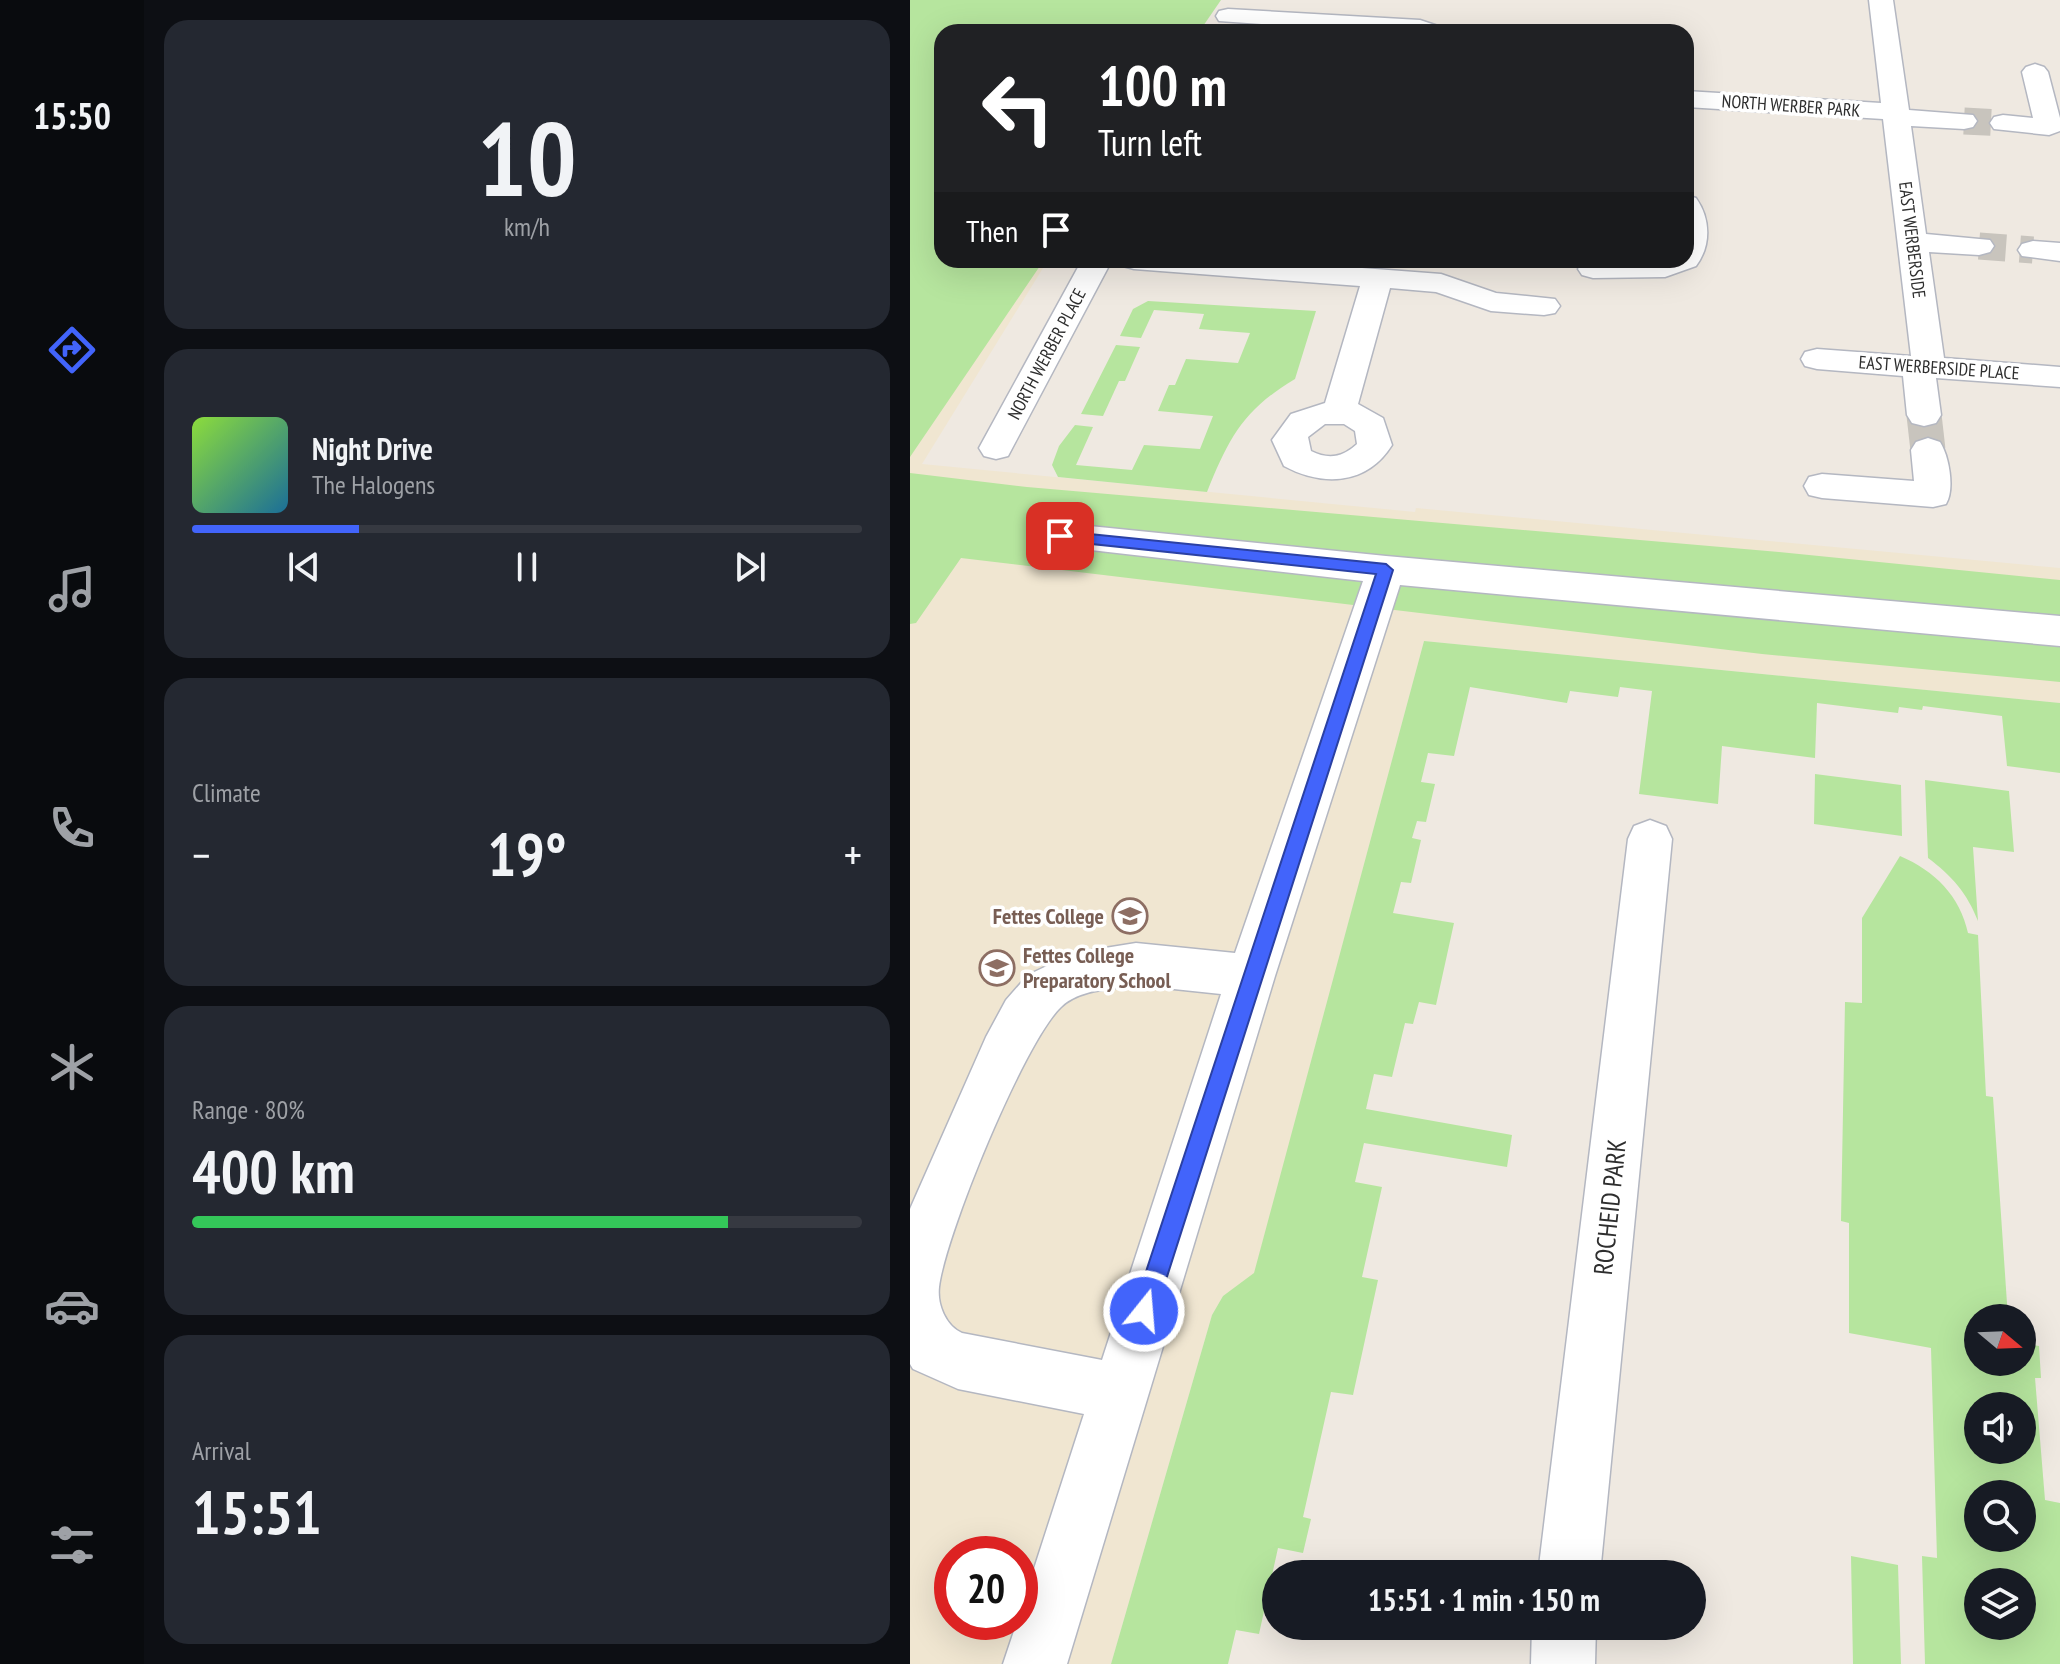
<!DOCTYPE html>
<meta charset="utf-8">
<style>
body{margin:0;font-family:"PT Sans Narrow",sans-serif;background:#242831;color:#f1f3f6;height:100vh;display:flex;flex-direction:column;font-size:30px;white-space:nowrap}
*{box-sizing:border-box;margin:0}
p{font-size:26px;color:#9ea1a6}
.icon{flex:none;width:44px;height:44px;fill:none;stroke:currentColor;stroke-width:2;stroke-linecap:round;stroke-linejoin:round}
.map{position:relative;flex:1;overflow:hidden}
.panel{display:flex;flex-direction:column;gap:20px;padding:20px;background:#0d0f14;width:766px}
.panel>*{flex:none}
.hud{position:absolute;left:24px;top:24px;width:760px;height:244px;border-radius:24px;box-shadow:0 8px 32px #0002;background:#202124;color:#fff;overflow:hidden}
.needle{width:52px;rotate:109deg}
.fabs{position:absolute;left:1054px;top:1304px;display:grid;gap:16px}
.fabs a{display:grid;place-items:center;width:72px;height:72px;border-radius:50%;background:#171b24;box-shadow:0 8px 32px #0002;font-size:40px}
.speed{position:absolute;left:24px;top:1536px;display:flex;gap:16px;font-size:40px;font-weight:700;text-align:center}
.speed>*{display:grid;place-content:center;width:104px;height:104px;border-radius:50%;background:#171b24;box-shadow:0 8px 32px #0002;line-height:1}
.speed .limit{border:12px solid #d22;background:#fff;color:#111}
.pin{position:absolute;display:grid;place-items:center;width:68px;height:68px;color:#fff;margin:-34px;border-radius:16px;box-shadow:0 4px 12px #0006}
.me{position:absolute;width:88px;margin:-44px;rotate:17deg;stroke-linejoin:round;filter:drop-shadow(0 0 6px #0008)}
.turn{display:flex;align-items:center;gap:28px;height:168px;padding:0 32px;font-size:36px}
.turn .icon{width:104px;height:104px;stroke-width:2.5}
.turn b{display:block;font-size:56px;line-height:68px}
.then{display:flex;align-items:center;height:76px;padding:0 32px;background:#0003;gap:16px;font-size:30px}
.big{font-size:60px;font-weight:800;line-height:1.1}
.panel .widget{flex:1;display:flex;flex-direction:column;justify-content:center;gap:12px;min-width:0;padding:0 28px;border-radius:24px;background:#242831}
.panel .dial{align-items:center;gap:0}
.dial b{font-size:104px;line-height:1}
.song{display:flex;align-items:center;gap:24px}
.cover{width:96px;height:96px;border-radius:12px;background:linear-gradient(135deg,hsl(90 70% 55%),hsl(200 70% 35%))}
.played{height:8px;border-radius:4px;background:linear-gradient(90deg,#4264fb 25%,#363941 25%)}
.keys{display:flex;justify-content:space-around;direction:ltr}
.heat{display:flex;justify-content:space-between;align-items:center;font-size:44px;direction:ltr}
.charge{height:12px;border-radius:6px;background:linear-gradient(90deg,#34c759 80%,#363941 0)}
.trip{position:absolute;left:352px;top:1560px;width:444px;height:80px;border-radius:40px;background:#171b24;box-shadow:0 8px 32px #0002;font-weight:800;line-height:80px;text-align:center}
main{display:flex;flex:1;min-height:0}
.tab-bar{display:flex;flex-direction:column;width:144px;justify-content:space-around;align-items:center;background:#090b0e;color:#9ea1a6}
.tab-bar .icon{width:56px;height:56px}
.tab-bar .current{color:#4264fb}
.tab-bar b{font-size:36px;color:#f1f3f6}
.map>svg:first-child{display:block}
</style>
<main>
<nav class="tab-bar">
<b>15:50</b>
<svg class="icon current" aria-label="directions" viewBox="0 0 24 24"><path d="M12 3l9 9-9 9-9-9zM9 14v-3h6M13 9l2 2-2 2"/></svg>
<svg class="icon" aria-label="music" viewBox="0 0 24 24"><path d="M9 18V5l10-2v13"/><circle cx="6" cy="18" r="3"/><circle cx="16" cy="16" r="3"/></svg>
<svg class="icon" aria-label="phone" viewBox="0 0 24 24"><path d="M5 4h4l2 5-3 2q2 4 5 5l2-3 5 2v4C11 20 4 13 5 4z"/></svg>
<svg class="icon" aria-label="climate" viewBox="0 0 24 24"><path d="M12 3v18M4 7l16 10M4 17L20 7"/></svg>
<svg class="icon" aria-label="car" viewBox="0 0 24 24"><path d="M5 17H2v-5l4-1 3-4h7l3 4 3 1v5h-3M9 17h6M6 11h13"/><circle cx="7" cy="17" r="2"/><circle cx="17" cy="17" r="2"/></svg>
<svg class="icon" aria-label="filters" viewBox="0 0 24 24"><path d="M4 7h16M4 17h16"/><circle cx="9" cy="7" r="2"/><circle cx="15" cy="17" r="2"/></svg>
</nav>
<section class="panel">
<div class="widget dial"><b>10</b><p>km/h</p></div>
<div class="widget">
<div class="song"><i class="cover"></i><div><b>Night Drive</b><p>The Halogens</p></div></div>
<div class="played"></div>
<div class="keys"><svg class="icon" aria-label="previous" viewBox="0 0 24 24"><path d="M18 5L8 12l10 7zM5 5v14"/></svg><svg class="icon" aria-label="pause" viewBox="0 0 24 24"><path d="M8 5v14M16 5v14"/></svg><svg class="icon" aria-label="next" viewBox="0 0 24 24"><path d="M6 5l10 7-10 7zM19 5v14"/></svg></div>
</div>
<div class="widget"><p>Climate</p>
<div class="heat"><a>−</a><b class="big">19°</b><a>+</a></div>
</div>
<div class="widget"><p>Range · 80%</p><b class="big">400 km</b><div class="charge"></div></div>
<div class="widget"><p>Arrival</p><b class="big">15:51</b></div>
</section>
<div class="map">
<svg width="1150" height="1664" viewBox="0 0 1150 1664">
<rect width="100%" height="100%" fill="#efe9e1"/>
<path fill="#f0e6d1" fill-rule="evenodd" d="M 0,0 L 32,32 L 32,260 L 138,260 L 12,464 L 505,512 L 506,508 L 1150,568 L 1150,703 L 514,641 L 344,1274 L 313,1296 L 302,1315 L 201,1664 L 0,1664 ZM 42,1554 L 110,1554 L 110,1622 L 42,1622 Z"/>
<path fill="#b6e59e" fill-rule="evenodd" d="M 0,0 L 311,0 L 289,32 L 32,32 L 32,260 L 134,260 L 0,457 Z
M 238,301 L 406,311 L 385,379 C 333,410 319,438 297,492 L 148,477 L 142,465 L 149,446 L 165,425 L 183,427 L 166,465 L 222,470 L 234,445 L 290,449 L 303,416 L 248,411 L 259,385 L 265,385 L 276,359 L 328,363 L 340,333 L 289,329 L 294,314 L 244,310 L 231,338 L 210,336 L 223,309 Z
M 206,345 L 230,347 L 215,381 L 209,381 L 193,416 L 171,414 Z
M 0,473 L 117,487 L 869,552 L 1150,580 L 1150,682 L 852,654 L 51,558 L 6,623 L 0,624 Z
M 514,641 L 1150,703 L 1150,773 L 1097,766 L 1092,716 L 1013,706 L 1012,710 L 989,707 L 988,713 L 907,703 L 905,758 L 812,746 L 808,804 L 729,794 L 742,691 L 710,687 L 708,697 L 660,691 L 657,703 L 560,687 L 544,756 L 518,753 L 511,782 L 525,784 L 516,822 L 507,821 L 502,838 L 511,840 L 501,883 L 491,882 L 483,913 L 544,923 L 526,1005 L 509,1002 L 503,1024 L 495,1023 L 482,1077 L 464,1074 L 456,1109 L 602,1135 L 597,1167 L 454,1143 L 445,1182 L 472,1187 L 452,1277 L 468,1280 L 443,1395 L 421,1392 L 393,1517 L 401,1519 L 393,1553 L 368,1548 L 349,1634 L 326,1630 L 318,1664 L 201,1664 L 302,1315 L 313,1296 L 344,1273 Z
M 905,774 L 991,785 L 992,836 L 904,824 Z
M 1015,780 L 1099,791 L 1104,852 L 1063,847 L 1068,921 C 1057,893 1042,876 1018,858 Z
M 990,856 C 1025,871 1050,896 1058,933 L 1068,935 L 1076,1096 L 1083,1097 L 1098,1318 L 1068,1318 L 1068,1362 L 1112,1362 L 1112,1343 L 1129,1346 L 1131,1378 L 1125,1378 L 1135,1500 L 1150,1503 L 1150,1664 L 1015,1664 L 1012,1556 L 1027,1558 L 1021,1348 L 939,1333 L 939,1223 L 931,1221 L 935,1002 L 952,1003 L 952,918 ZM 1068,1406 L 1112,1406 L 1112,1450 L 1068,1450 ZM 1068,1494 L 1112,1494 L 1112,1538 L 1068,1538 ZM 1068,1582 L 1112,1582 L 1112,1626 L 1068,1626 Z
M 941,1556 L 988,1565 L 991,1664 L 943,1664 Z"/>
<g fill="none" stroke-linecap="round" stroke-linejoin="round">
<path stroke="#c8c4bd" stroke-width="27" stroke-dasharray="27 14" stroke-linecap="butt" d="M 1054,121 L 1093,123
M 1069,246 L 1123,250"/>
<path stroke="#c8c4bd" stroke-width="35" stroke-dasharray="35 17" stroke-linecap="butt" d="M 1014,415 L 1018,450"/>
<defs>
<path id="minor" d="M 959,0 L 983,0 L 999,110 L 1063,115 L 1067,121 L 1063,127 L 1054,129 L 1001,126 L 1016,234 L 1080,240 L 1084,246 L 1080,252 L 1069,255 L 1019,252 L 1034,358 L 1150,367 L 1150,387 L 1026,378 L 1031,415 L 1026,423 L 1014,426 L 1002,423 L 997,415 L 993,376 L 907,369 L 895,366 L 891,359 L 895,352 L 907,349 L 1001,356 L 973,119 L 776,107 L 776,91 L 971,103 Z
M 318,9 L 510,20 L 531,27 L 534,32 L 469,32 L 309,21 L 306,16 L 309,11 Z
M 1125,64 L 1134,67 L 1138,72 L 1150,118 L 1150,131 L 1139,135 L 1084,129 L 1080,123 L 1084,117 L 1093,115 L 1123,118 L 1112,72 L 1116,67 Z
M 776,195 L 786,198 C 801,219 801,246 786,266 L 755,277 L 683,278 L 672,275 L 668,269 L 672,263 L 683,260 L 776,260 Z
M 1123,241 L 1150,243 L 1150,261 L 1112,256 L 1108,250 L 1112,244 Z
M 172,260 L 202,260 L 98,456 L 86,459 L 74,456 L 69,448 Z
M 209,260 L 346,260 L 531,274 L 586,293 L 645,299 L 650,306 L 645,313 L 634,315 L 581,311 L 526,292 L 480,288 L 448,404 L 473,418 L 482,445 C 457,485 413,487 374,466 L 362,440 L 381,414 L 415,403 L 450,286 L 224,269 L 213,266 ZM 415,424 L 434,424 L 445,431 L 447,444 C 433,457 419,460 401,451 L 398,437 Z
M 1018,438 L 1030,442 C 1039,456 1045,489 1036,504 L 1023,507 L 912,498 L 899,495 L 894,486 L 899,477 L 912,474 L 1004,481 L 1001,450 L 1006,442 Z
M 150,523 L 476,556 L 1150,616 L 1150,646 L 490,585 L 365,976 L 157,1664 L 93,1664 L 107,1622 L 110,1622 L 110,1612 L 174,1414 L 48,1389 L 3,1369 L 0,1364 L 0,1209 L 76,1037 L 96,1000 L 118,975 L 164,953 L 226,943 L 325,953 L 453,581 L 137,545 L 132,536 L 137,527 ZM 226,985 L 311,994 L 192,1360 L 52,1333 C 36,1326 27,1305 29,1287 C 35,1236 114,1042 151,1007 C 169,989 202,989 226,985 Z
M 740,820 L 756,826 L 762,839 L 690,1574 L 628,1574 L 718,839 L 724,826 Z
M 622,1626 L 686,1626 L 685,1664 L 621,1664 Z"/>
</defs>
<use href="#minor" stroke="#b4b7c1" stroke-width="3"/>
<use href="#minor" fill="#fff" fill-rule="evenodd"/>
</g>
<path fill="#4264fb" stroke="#2b41a3" stroke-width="2" d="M 150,531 L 476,564 L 483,570 L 246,1311 L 242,1319 L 234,1323 L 226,1319 L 223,1311 L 466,574 L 144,540 L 144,532 Z"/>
<defs>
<symbol id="school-ring" viewBox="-11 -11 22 22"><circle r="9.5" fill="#fff" stroke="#8d6e63" stroke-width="1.5"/><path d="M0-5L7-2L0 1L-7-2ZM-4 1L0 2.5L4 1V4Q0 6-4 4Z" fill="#8d6e63"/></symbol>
</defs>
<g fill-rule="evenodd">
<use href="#school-ring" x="200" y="896" width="40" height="40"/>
<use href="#school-ring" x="67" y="948" width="40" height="40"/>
</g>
<g text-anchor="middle" stroke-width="7" stroke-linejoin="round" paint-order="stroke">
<g font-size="18" fill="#2e2e2e" stroke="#fff">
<text transform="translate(881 106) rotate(4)" y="6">NORTH WERBER PARK</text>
<text transform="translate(1002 240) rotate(83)" y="6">EAST WERBERSIDE</text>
<text transform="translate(137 354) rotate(-62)" y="6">NORTH WERBER PLACE</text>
<text transform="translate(1029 368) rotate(4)" y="6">EAST WERBERSIDE PLACE</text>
</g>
<g font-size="22" font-weight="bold" fill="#785e54" stroke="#fff" text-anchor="end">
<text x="194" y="924">Fettes College</text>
<text x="113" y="963" text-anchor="start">Fettes College<tspan x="113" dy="25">Preparatory School</tspan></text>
</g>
<g font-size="26" fill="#2e2e2e" stroke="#fff">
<text transform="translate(700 1207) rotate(-84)" y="9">ROCHEID PARK</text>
</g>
</g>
</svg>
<div class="fabs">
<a><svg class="needle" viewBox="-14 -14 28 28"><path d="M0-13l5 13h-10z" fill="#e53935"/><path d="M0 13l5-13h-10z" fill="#9ea1a6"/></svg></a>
<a><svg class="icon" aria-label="sound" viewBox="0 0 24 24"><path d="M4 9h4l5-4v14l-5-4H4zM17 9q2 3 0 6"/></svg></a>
<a><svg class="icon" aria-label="search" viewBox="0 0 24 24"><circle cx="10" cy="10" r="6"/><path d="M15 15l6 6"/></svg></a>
<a><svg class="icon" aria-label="layers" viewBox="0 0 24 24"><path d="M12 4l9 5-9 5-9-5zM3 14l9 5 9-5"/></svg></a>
</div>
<div class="speed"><div class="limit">20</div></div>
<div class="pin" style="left:150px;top:536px;background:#d93025"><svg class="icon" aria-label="arrive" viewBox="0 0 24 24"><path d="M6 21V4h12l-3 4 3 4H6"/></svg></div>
<svg class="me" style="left:234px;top:1311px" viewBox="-20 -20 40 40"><circle r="17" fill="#4264fb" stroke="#fff" stroke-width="3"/><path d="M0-11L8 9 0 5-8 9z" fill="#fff"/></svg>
<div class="trip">15:51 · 1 min · 150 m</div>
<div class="hud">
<div class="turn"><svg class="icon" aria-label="left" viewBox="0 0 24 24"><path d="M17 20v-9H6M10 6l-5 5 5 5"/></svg><div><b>100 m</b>Turn left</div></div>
<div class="then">Then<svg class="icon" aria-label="arrive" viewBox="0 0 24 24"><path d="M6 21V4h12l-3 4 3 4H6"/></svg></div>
</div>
</div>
</main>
